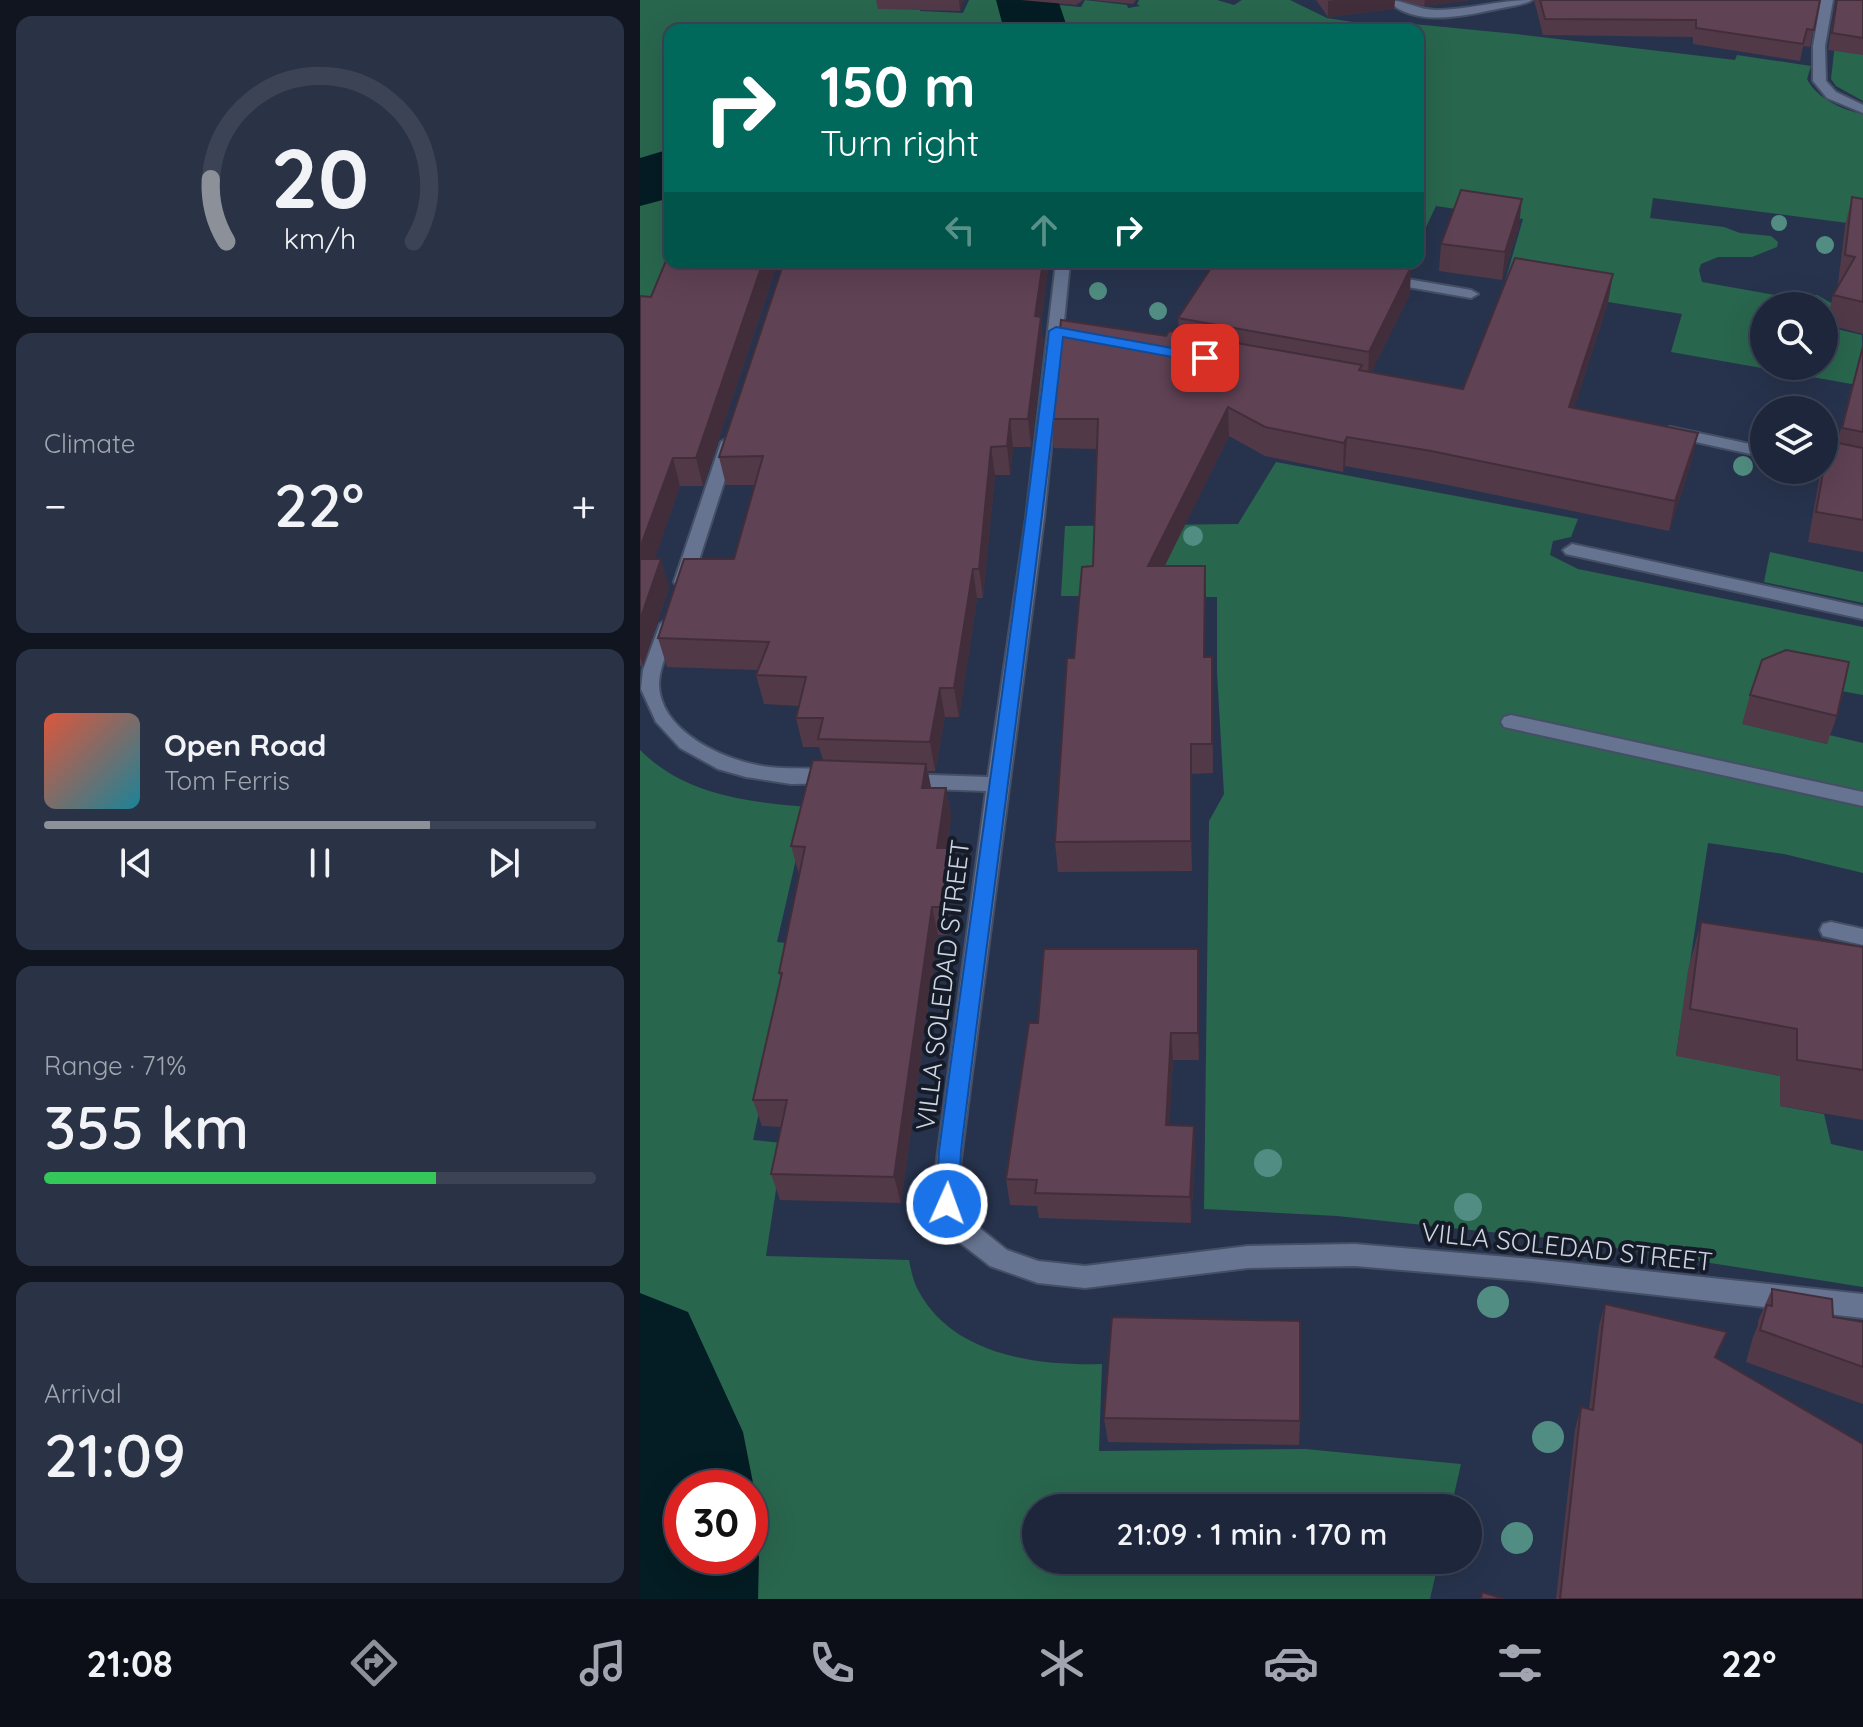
<!DOCTYPE html>
<meta charset="utf-8">
<style>
body{margin:0;font-family:Quicksand,sans-serif;background:#2a3245;color:#f1f3f6;height:100vh;display:flex;flex-direction:column;font-size:30px;white-space:nowrap}
*{box-sizing:border-box;margin:0}
p{font-size:26px;color:#a0a5af}
.icon{flex:none;width:44px;height:44px;fill:none;stroke:currentColor;stroke-width:2;stroke-linecap:round;stroke-linejoin:round}
.map{position:relative;flex:1;overflow:hidden}
.details{display:flex;flex-direction:column;gap:16px;padding:16px;background:#101520;width:640px}
.details>*{flex:none}
.banner{position:absolute;left:24px;top:24px;width:760px;height:244px;border-radius:16px;box-shadow:0 8px 32px #0002,0 0 0 2px #3b4354;background:#00695c;color:#fff;overflow:hidden}
.controls{position:absolute;left:1110px;top:292px;display:grid;gap:16px}
.controls a{display:grid;place-items:center;width:88px;height:88px;border-radius:50%;background:#1d263a;box-shadow:0 8px 32px #0002,0 0 0 2px #3b4354;font-size:40px}
.speed{position:absolute;left:24px;top:1470px;display:flex;gap:16px;font-size:40px;font-weight:700;text-align:center}
.speed>*{display:grid;place-content:center;width:104px;height:104px;border-radius:50%;background:#1d263a;box-shadow:0 8px 32px #0002,0 0 0 2px #3b4354;line-height:1}
.speed .limit{border:12px solid #d22;background:#fff;color:#111}
.pin{position:absolute;display:grid;place-items:center;width:68px;height:68px;color:#fff;margin:-34px;border-radius:16px;box-shadow:0 4px 12px #0006}
.me{position:absolute;width:88px;margin:-44px;rotate:2deg;stroke-linejoin:round;filter:drop-shadow(0 0 6px #0008)}
.turn{display:flex;align-items:center;gap:28px;height:168px;padding:0 24px;font-size:36px}
.turn .icon{width:104px;height:104px;stroke-width:2.5}
.turn b{display:block;font-size:56px;line-height:68px}
.lanes{display:flex;align-items:center;height:76px;padding:0 24px;background:#0003;justify-content:center;gap:40px;direction:ltr}
.lanes .off{opacity:.35}
.big{font-size:60px;font-weight:600;line-height:1.1}
.details .card{flex:1;display:flex;flex-direction:column;justify-content:center;gap:12px;min-width:0;padding:0 28px;border-radius:16px;background:#2a3245}
.details .dial{align-items:center;gap:0}
.dial svg{height:208px;overflow:visible;fill:none;stroke:#3b4354;stroke-width:7;stroke-linecap:round;text-anchor:middle}
.dial text{fill:#f1f3f6;stroke:none}
.song{display:flex;align-items:center;gap:24px}
.cover{width:96px;height:96px;border-radius:12px;background:linear-gradient(135deg,hsl(10 70% 55%),hsl(190 70% 35%))}
.played{height:8px;border-radius:4px;background:linear-gradient(90deg,#8c9099 70%,#3b4354 70%)}
.keys{display:flex;justify-content:space-around;direction:ltr}
.heat{display:flex;justify-content:space-between;align-items:center;font-size:44px;direction:ltr}
.charge{height:12px;border-radius:6px;background:linear-gradient(90deg,#34c759 71%,#3b4354 0)}
.trip{position:absolute;left:382px;top:1494px;width:460px;height:80px;border-radius:40px;background:#1d263a;box-shadow:0 8px 32px #0002,0 0 0 2px #3b4354;font-weight:600;line-height:80px;text-align:center}
.menu{display:flex;height:128px;justify-content:space-around;align-items:center;background:#0c0f17;color:#a0a5af}
.menu .icon{width:56px;height:56px}
.menu .on{color:#8c9099}
.menu b{font-size:36px;color:#f1f3f6}
main{display:flex;flex:1;min-height:0}
.map>svg:first-child{display:block}
</style>
<main>
<section class="details">
<div class="card dial"><svg viewBox="0 0 100 80">
<path d="M14 69A42 42 0 1 1 86 69"/>
<path d="M14 69A42 42 0 0 1 8 45" stroke="#8c9099"/>
<text x="50" y="56" font-size="32" font-weight="700">20</text>
<text x="50" y="72" font-size="11">km/h</text>
</svg></div>
<div class="card"><p>Climate</p>
<div class="heat"><a>−</a><b class="big">22°</b><a>+</a></div>
</div>
<div class="card">
<div class="song"><i class="cover"></i><div><b>Open Road</b><p>Tom Ferris</p></div></div>
<div class="played"></div>
<div class="keys"><svg class="icon" aria-label="previous" viewBox="0 0 24 24"><path d="M18 5L8 12l10 7zM5 5v14"/></svg><svg class="icon" aria-label="pause" viewBox="0 0 24 24"><path d="M8 5v14M16 5v14"/></svg><svg class="icon" aria-label="next" viewBox="0 0 24 24"><path d="M6 5l10 7-10 7zM19 5v14"/></svg></div>
</div>
<div class="card"><p>Range · 71%</p><b class="big">355 km</b><div class="charge"></div></div>
<div class="card"><p>Arrival</p><b class="big">21:09</b></div>
</section>
<div class="map">
<svg width="1223" height="1599" viewBox="0 0 1223 1599">
<rect width="100%" height="100%" fill="#27334d"/>
<path fill="#29664e" fill-rule="evenodd" d="M 0,0 L 284,0 L 280,11 L 323,13 L 329,0 L 420,0 L 419,5 L 441,7 L 445,0 L 487,5 L 488,8 L 500,6 L 497,4 L 499,0 L 577,0 L 594,5 L 602,0 L 650,0 L 687,18 L 726,24 L 763,23 L 876,34 L 1095,60 L 1097,55 L 1171,66 L 1167,79 C 1177,99 1203,110 1223,114 L 1223,225 L 1013,198 L 1010,218 L 1084,227 L 1100,233 L 1131,236 L 1138,242 L 1137,247 L 1112,257 L 1078,257 L 1061,264 L 1059,270 L 1062,282 L 1135,295 L 1177,295 L 1193,304 L 1184,320 L 1184,306 L 1124,306 L 1124,366 L 1184,366 L 1184,326 L 1222,335 L 1223,386 L 1031,352 L 1042,314 L 864,285 L 883,219 L 796,206 L 778,244 L 778,30 L 30,30 L 30,262 L 0,319 Z
M 1197,26 L 1223,29 L 1223,101 L 1196,86 L 1191,79 Z
M 636,462 L 938,519 L 931,537 L 913,541 L 910,555 L 938,569 L 1223,627 L 1223,695 L 1137,679 L 1103,724 L 1187,744 L 1189,735 L 1223,743 L 1223,873 L 1144,854 L 1068,843 L 1036,1055 L 1140,1076 L 1140,1106 L 1184,1114 L 1191,1144 L 1223,1151 L 1223,1287 L 918,1239 L 697,1216 L 564,1209 L 569,821 L 584,794 L 577,672 L 577,597 L 421,596 L 425,526 L 598,524 Z
M 1130,552 L 1223,572 L 1223,603 L 1124,582 Z
M 0,750 C 45,795 107,802 168,807 L 137,942 L 155,944 L 113,1140 L 143,1143 L 126,1256 L 269,1260 C 271,1270 273,1281 278,1290 C 312,1355 396,1366 462,1364 L 459,1451 L 665,1449 L 821,1464 L 811,1508 L 396,1508 L 396,1560 L 799,1560 L 790,1599 L 0,1599 ZM 42,1488 L 110,1488 L 110,1556 L 42,1556 Z"/>
<g fill="none" stroke-linecap="round" stroke-linejoin="round">
<path fill="#041c23" fill-rule="evenodd" d="M 356,0 L 418,0 L 428,30 L 364,30 Z
M 30,149 L 30,198 L 0,206 L 0,158 Z
M 0,1293 L 48,1312 L 103,1432 L 114,1488 L 110,1496 L 110,1488 L 42,1488 L 42,1556 L 110,1556 L 110,1533 L 119,1556 L 118,1599 L 0,1599 Z"/>
<defs>
<path id="minor" d="M 747,0 C 765,0 778,10 796,10 C 829,10 860,0 892,0 C 884,5 872,6 862,8 C 827,15 776,29 747,0 Z
M 1181,0 L 1193,0 L 1185,46 L 1186,81 L 1196,92 L 1223,105 L 1223,113 L 1187,98 L 1173,81 L 1173,46 Z
M 416,262 L 430,262 L 404,518 L 318,1182 L 319,1202 L 332,1222 L 367,1250 L 398,1261 L 445,1266 L 608,1246 L 715,1244 L 892,1259 L 1223,1294 L 1223,1318 L 892,1281 L 715,1266 L 608,1268 L 445,1288 L 398,1283 L 350,1266 L 314,1238 L 295,1204 L 294,1182 L 346,791 L 264,788 L 257,786 L 254,781 L 257,776 L 264,774 L 348,777 L 386,518 Z
M 744,275 L 831,290 L 838,294 L 831,298 L 739,282 L 739,276 Z
M 1030,427 L 1124,447 L 1124,457 L 1024,435 L 1024,429 Z
M 89,437 L 97,442 L 52,582 L 49,586 L 37,586 L 34,582 L 81,442 Z
M 932,544 L 1223,607 L 1223,619 L 926,554 L 923,550 Z
M 29,618 L 38,624 C 32,642 20,663 19,683 C 19,733 88,762 129,767 C 153,770 180,766 203,773 L 206,778 L 203,783 L 151,784 L 106,777 L 78,769 L 40,748 L 16,722 L 1,689 L 3,670 L 20,624 Z
M 871,715 L 1223,792 L 1223,806 L 864,727 L 861,722 L 864,717 Z
M 1191,922 L 1223,929 L 1223,945 L 1183,936 L 1180,930 L 1183,924 Z"/>
</defs>
<use href="#minor" stroke="#444e64" stroke-width="4"/>
<use href="#minor" fill="#667491" fill-rule="evenodd"/>
</g>
<g fill="#518d82">
<circle cx="1139" cy="223" r="8"/>
<circle cx="1185" cy="245" r="9"/>
<circle cx="458" cy="291" r="9"/>
<circle cx="518" cy="311" r="9"/>
<circle cx="1103" cy="466" r="10"/>
<circle cx="553" cy="536" r="10"/>
<circle cx="628" cy="1163" r="14"/>
<circle cx="828" cy="1207" r="14"/>
<circle cx="853" cy="1302" r="16"/>
<circle cx="908" cy="1437" r="16"/>
<circle cx="877" cy="1538" r="16"/>
</g>
<path fill="#523948" d="M 236,0 L 324,0 L 320,11 L 238,9 Z
M 381,0 L 443,0 L 436,5 Z
M 452,0 L 496,0 L 493,4 Z
M 676,0 L 755,0 L 754,9 L 688,17 Z
M 760,0 L 829,0 L 784,6 Z
M 894,0 L 1180,0 L 1170,47 L 1163,46 L 1160,61 L 1053,44 L 1053,37 L 903,35 Z
M 1196,0 L 1223,0 L 1223,55 L 1188,50 Z
M 1212,197 L 1223,199 L 1223,334 L 1186,324 L 1193,295 L 1199,285 L 1198,284 L 1205,226 Z
M 879,226 L 862,280 L 799,271 L 801,244 Z
M 144,262 L 409,262 L 401,321 L 403,345 L 391,447 L 373,447 L 370,475 L 355,475 L 343,598 L 337,598 L 319,717 L 305,717 L 295,771 L 288,771 L 291,788 L 306,788 L 311,816 L 307,848 L 312,848 L 317,876 L 307,935 L 298,935 L 261,1203 L 140,1200 L 131,1174 L 141,1127 L 122,1126 L 113,1100 L 141,979 L 139,973 L 159,874 L 151,846 L 183,760 L 179,747 L 163,747 L 156,718 L 159,706 L 124,704 L 116,675 L 118,670 L 27,667 L 18,638 L 94,559 L 115,485 L 86,485 L 79,457 Z
M 134,274 L 63,486 L 40,486 L 14,559 L 29,587 L 3,666 L 0,666 L 0,296 L 11,297 Z
M 973,274 L 968,302 L 934,408 L 1051,463 L 1029,531 L 788,481 L 705,466 L 703,472 L 625,456 L 589,436 L 524,566 L 565,566 L 565,657 L 572,657 L 573,773 L 552,774 L 552,871 L 418,872 L 415,842 L 434,658 L 453,566 L 457,449 L 414,448 L 411,419 L 526,336 L 539,333 L 538,318 L 770,294 L 731,373 L 823,389 Z
M 1223,344 L 1223,552 L 1168,542 L 1179,480 L 1182,470 L 1184,470 L 1184,462 L 1187,450 L 1195,451 Z
M 1110,695 L 1197,716 L 1187,744 L 1102,724 Z
M 1061,922 L 1223,947 L 1223,1120 L 1140,1106 L 1140,1076 L 1036,1056 L 1048,970 Z
M 559,976 L 559,1060 L 533,1060 L 529,1125 L 555,1152 L 551,1223 L 399,1218 L 397,1206 L 370,1205 L 366,1179 L 398,1023 Z
M 1132,1289 L 1193,1317 L 1223,1322 L 1223,1404 L 1106,1362 L 1113,1337 L 1118,1325 L 1118,1321 Z
M 965,1304 L 1076,1357 L 1223,1599 L 916,1599 L 935,1429 L 941,1407 L 949,1409 L 959,1326 Z
M 464,1418 L 660,1421 L 659,1445 L 468,1442 Z"/>
<path fill="#422e3b" d="M 319,0 L 324,0 L 320,11 Z
M 694,0 L 755,0 L 754,9 L 688,17 L 688,1 Z
M 785,0 L 829,0 L 784,6 Z
M 882,199 L 879,226 L 862,280 L 865,252 Z
M 123,262 L 143,262 L 134,274 L 63,486 L 56,458 Z
M 403,262 L 409,262 L 401,321 L 403,345 L 391,447 L 388,419 L 395,316 Z
M 771,267 L 770,294 L 728,379 L 729,352 Z
M 973,274 L 968,302 L 925,436 L 929,407 Z
M 588,407 L 589,436 L 510,596 L 508,566 Z
M 370,419 L 373,447 L 370,475 L 367,446 Z
M 1058,433 L 1051,463 L 1029,531 L 1035,501 Z
M 707,437 L 705,466 L 703,472 L 704,443 Z
M 351,447 L 355,475 L 343,598 L 339,569 Z
M 33,458 L 40,486 L 5,587 L 0,572 L 0,548 Z
M 21,559 L 29,587 L 3,666 L 0,656 L 0,620 Z
M 565,566 L 566,596 L 564,686 L 564,657 Z
M 333,569 L 337,598 L 319,717 L 314,688 Z
M 300,688 L 305,717 L 295,771 L 290,742 Z
M 551,744 L 552,774 L 552,871 L 551,841 Z
M 286,764 L 292,792 L 282,788 Z
M 306,788 L 311,816 L 303,876 L 297,848 Z
M 312,848 L 317,876 L 307,935 L 302,907 Z
M 292,907 L 298,935 L 261,1203 L 254,1177 Z
M 558,949 L 559,976 L 559,1060 L 558,1033 Z
M 531,1033 L 533,1060 L 528,1151 L 526,1125 Z
M 554,1126 L 555,1152 L 551,1223 L 550,1197 Z"/>
<path fill="#5f4254" stroke="#422e3b" stroke-width="2" d="M 900,0 L 1180,0 L 1174,30 L 1167,29 L 1163,44 L 1056,28 L 1056,20 L 905,19 Z
M 1197,0 L 1223,0 L 1223,38 L 1192,33 Z
M 821,190 L 882,199 L 865,252 L 801,244 Z
M 1212,197 L 1223,199 L 1223,302 L 1193,295 L 1215,257 L 1205,255 Z
M 30,251 L 30,262 L 123,262 L 56,458 L 33,458 L 0,548 L 0,296 L 11,297 Z
M 875,258 L 973,274 L 929,407 L 1058,433 L 1035,501 L 791,451 L 707,437 L 704,443 L 625,427 L 588,407 L 508,566 L 565,566 L 564,657 L 572,657 L 572,744 L 551,744 L 551,841 L 415,842 L 427,658 L 434,658 L 442,567 L 453,566 L 458,419 L 411,419 L 421,320 L 526,336 L 529,331 L 722,365 L 719,370 L 823,389 Z
M 144,262 L 403,262 L 395,316 L 401,317 L 388,419 L 370,419 L 367,446 L 351,447 L 339,569 L 333,569 L 314,688 L 300,688 L 290,742 L 178,739 L 183,718 L 156,718 L 166,677 L 116,675 L 129,642 L 18,638 L 44,559 L 94,559 L 123,456 L 79,457 Z
M 575,262 L 713,262 L 720,263 L 720,262 L 744,262 L 771,267 L 729,352 L 538,318 Z
M 1223,346 L 1223,432 L 1202,428 Z
M 1198,443 L 1223,448 L 1223,520 L 1176,512 L 1187,450 L 1196,452 Z
M 0,559 L 21,559 L 0,620 Z
M 1146,650 L 1209,662 L 1197,716 L 1110,695 L 1122,660 Z
M 173,760 L 286,764 L 282,788 L 306,788 L 297,848 L 312,848 L 302,907 L 292,907 L 254,1177 L 131,1174 L 147,1100 L 113,1100 L 142,973 L 139,973 L 165,847 L 151,846 Z
M 1061,922 L 1223,947 L 1223,1070 L 1157,1060 L 1157,1029 L 1050,1009 Z
M 404,949 L 558,949 L 558,1033 L 531,1033 L 526,1125 L 554,1126 L 550,1197 L 395,1193 L 397,1180 L 366,1179 L 389,1023 L 398,1023 Z
M 1132,1289 L 1192,1299 L 1193,1317 L 1223,1322 L 1223,1367 L 1120,1330 L 1127,1305 L 1132,1306 Z
M 965,1304 L 1087,1332 L 1075,1357 L 1223,1444 L 1223,1599 L 920,1599 L 941,1407 L 953,1410 Z
M 472,1317 L 660,1321 L 660,1421 L 464,1418 Z
M 842,1592 L 864,1599 L 841,1599 Z"/>
<path fill="#1a73e8" stroke="#114b97" stroke-width="2" d="M 416,327 L 565,354 L 572,358 L 565,363 L 423,337 C 393,609 354,879 321,1151 L 318,1204 L 315,1211 L 307,1214 L 299,1211 L 296,1204 L 299,1151 C 335,878 377,605 409,331 Z"/>
<g text-anchor="middle" stroke-width="8" stroke-linejoin="round" paint-order="stroke">
<g font-size="26" fill="#cdd5e5" stroke="#151b27">
<text transform="translate(303 985) rotate(-83)" y="9">VILLA SOLEDAD STREET</text>
<text transform="translate(927 1247) rotate(6)" y="9">VILLA SOLEDAD STREET</text>
</g>
</g>
</svg>
<div class="controls">
<a><svg class="icon" aria-label="search" viewBox="0 0 24 24"><circle cx="10" cy="10" r="6"/><path d="M15 15l6 6"/></svg></a>
<a><svg class="icon" aria-label="layers" viewBox="0 0 24 24"><path d="M12 4l9 5-9 5-9-5zM3 14l9 5 9-5"/></svg></a>
</div>
<div class="speed"><div class="limit">30</div></div>
<div class="pin" style="left:565px;top:358px;background:#d93025"><svg class="icon" aria-label="arrive" viewBox="0 0 24 24"><path d="M6 21V4h12l-3 4 3 4H6"/></svg></div>
<svg class="me" style="left:307px;top:1204px" viewBox="-20 -20 40 40"><circle r="17" fill="#1a73e8" stroke="#fff" stroke-width="3"/><path d="M0-11L8 9 0 5-8 9z" fill="#fff"/></svg>
<div class="trip">21:09 · 1 min · 170 m</div>
<div class="banner">
<div class="turn"><svg class="icon" aria-label="right" viewBox="0 0 24 24"><path d="M7 20v-9h11M14 6l5 5-5 5"/></svg><div><b>150 m</b>Turn right</div></div>
<div class="lanes"><svg class="icon off" aria-label="left" viewBox="0 0 24 24"><path d="M17 20v-9H6M10 6l-5 5 5 5"/></svg><svg class="icon off" aria-label="ahead" viewBox="0 0 24 24"><path d="M12 20V5M6 11l6-6 6 6"/></svg><svg class="icon" aria-label="right" viewBox="0 0 24 24"><path d="M7 20v-9h11M14 6l5 5-5 5"/></svg></div>
</div>
</div>
</main>
<nav class="menu">
<b>21:08</b>
<svg class="icon on" aria-label="directions" viewBox="0 0 24 24"><path d="M12 3l9 9-9 9-9-9zM9 14v-3h6M13 9l2 2-2 2"/></svg>
<svg class="icon" aria-label="music" viewBox="0 0 24 24"><path d="M9 18V5l10-2v13"/><circle cx="6" cy="18" r="3"/><circle cx="16" cy="16" r="3"/></svg>
<svg class="icon" aria-label="phone" viewBox="0 0 24 24"><path d="M5 4h4l2 5-3 2q2 4 5 5l2-3 5 2v4C11 20 4 13 5 4z"/></svg>
<svg class="icon" aria-label="climate" viewBox="0 0 24 24"><path d="M12 3v18M4 7l16 10M4 17L20 7"/></svg>
<svg class="icon" aria-label="car" viewBox="0 0 24 24"><path d="M5 17H2v-5l4-1 3-4h7l3 4 3 1v5h-3M9 17h6M6 11h13"/><circle cx="7" cy="17" r="2"/><circle cx="17" cy="17" r="2"/></svg>
<svg class="icon" aria-label="filters" viewBox="0 0 24 24"><path d="M4 7h16M4 17h16"/><circle cx="9" cy="7" r="2"/><circle cx="15" cy="17" r="2"/></svg>
<b>22°</b>
</nav>
